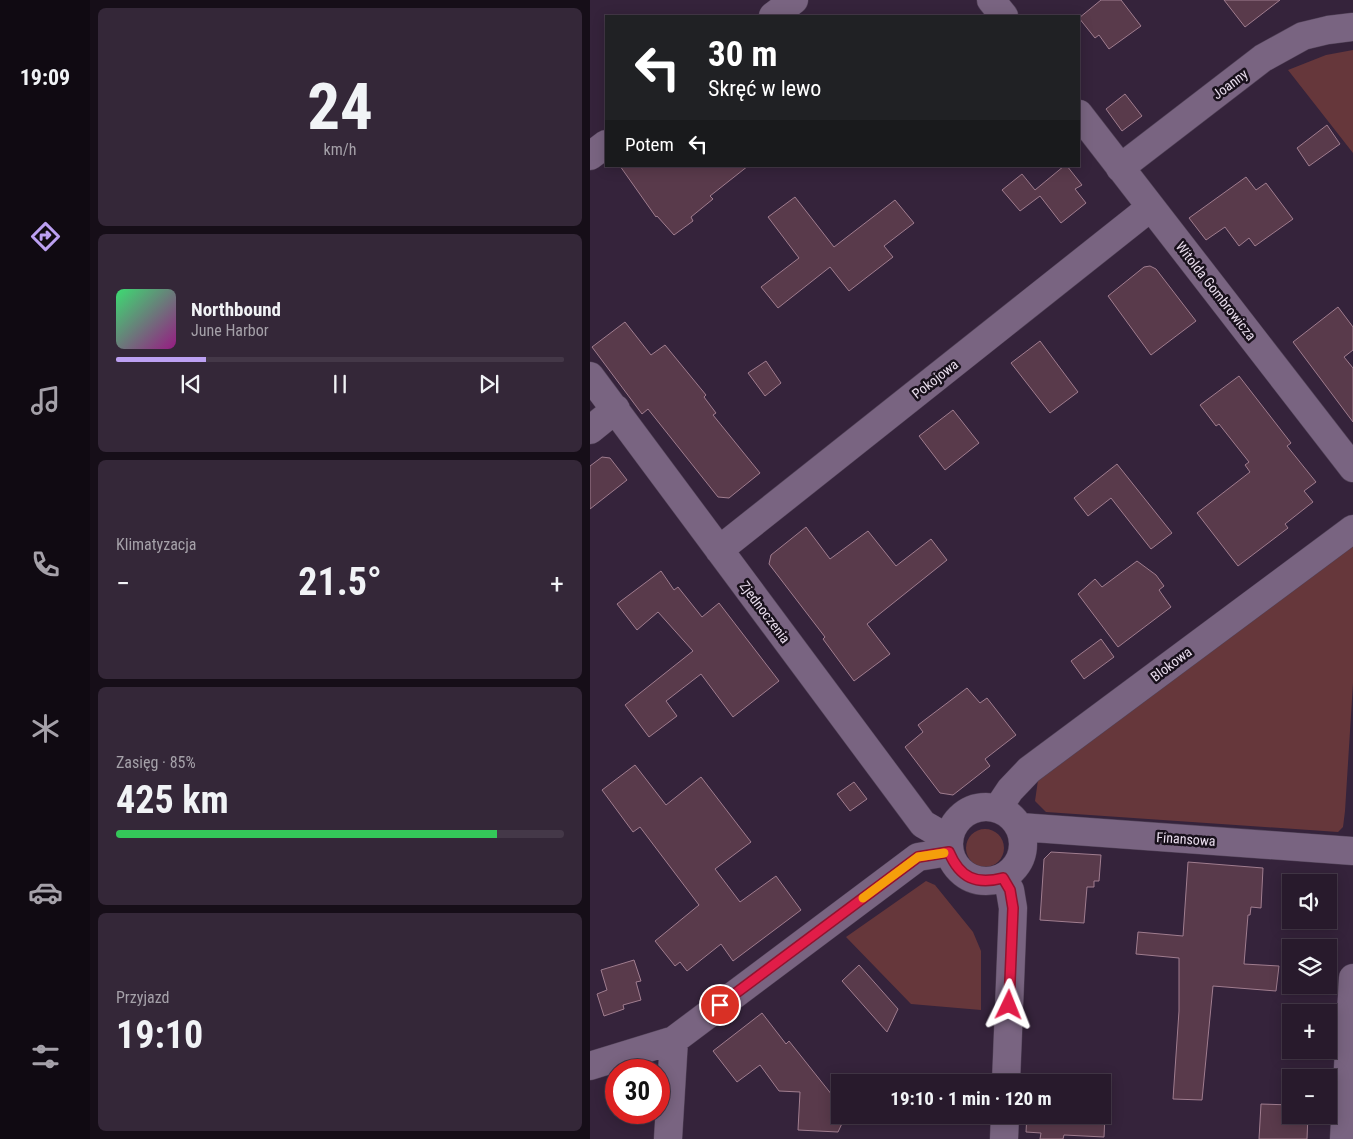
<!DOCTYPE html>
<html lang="pl">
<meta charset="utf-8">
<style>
body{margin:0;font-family:"Roboto Condensed",sans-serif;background:#342738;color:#f1f3f6;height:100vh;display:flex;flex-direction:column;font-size:19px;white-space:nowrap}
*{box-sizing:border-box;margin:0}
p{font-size:16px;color:#a5a1a9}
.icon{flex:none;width:28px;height:28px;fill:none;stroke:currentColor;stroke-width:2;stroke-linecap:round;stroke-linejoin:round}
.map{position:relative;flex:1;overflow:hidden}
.panel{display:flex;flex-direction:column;gap:8px;padding:8px;background:#160e18;width:500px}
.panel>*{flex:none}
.banner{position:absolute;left:15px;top:15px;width:475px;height:152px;border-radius:0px;box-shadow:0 2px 12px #0003,0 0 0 1px #443848;background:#202124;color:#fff;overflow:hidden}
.fabs{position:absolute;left:692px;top:874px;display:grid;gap:10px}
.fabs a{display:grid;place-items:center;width:55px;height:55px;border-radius:0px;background:#281a2c;box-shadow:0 2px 12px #0003,0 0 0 1px #443848;font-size:25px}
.speed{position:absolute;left:15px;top:1059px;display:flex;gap:10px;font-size:25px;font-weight:700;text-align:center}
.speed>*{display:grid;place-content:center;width:65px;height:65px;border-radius:50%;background:#281a2c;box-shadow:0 2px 12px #0003,0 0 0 1px #443848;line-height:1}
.speed .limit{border:8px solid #d22;background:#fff;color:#111}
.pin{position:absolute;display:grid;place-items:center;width:42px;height:42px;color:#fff;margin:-21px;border:2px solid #fff;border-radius:50%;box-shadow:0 1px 5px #0007}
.me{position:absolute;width:55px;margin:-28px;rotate:2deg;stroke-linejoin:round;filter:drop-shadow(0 0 4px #0008)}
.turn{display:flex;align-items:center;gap:18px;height:105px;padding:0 20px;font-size:22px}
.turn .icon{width:65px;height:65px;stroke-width:2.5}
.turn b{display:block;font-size:35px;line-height:42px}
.then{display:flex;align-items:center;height:48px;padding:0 20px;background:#0003;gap:10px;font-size:19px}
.big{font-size:38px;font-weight:700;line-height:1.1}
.panel .card{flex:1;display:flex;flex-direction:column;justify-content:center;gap:8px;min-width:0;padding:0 18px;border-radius:8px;background:#342738}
.panel .dial{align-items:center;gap:0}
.dial b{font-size:65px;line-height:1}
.song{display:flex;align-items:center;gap:15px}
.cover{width:60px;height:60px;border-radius:8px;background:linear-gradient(135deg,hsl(140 70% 55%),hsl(310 70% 35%))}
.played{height:5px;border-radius:2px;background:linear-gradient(90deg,#bca0f2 20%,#443848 20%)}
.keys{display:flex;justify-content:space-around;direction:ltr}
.heat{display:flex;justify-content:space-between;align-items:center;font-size:28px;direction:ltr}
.charge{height:8px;border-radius:4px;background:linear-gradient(90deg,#34c759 85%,#443848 0)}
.trip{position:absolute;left:241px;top:1074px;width:280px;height:50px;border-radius:0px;background:#281a2c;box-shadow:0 2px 12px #0003,0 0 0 1px #443848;font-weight:700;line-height:50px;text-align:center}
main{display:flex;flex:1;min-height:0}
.dock{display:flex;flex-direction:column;width:90px;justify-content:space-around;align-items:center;background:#100a12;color:#a5a1a9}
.dock .icon{width:35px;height:35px}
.dock .on{color:#bca0f2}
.dock b{font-size:22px;color:#f1f3f6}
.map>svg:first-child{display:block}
</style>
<main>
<nav class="dock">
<b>19:09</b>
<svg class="icon on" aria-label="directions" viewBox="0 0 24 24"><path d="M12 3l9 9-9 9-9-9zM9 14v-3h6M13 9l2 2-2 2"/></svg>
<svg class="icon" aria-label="music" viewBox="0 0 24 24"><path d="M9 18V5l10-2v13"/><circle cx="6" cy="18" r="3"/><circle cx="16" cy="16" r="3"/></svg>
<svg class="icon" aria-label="phone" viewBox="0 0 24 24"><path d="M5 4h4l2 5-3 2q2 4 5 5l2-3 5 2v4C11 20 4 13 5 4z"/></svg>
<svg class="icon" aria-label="climate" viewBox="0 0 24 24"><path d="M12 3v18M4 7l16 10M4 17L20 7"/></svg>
<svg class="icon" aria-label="car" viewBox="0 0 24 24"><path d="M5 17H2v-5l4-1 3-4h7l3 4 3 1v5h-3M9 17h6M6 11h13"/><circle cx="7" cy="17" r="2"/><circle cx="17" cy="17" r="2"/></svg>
<svg class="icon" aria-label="filters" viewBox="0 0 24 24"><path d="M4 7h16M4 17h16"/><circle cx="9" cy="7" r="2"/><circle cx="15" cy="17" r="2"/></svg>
</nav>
<section class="panel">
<div class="card dial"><b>24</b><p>km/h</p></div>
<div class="card">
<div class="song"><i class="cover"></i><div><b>Northbound</b><p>June Harbor</p></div></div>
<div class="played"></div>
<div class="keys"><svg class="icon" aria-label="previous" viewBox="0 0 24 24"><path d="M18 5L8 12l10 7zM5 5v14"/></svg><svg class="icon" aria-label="pause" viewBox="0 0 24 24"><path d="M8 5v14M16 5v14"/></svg><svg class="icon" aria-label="next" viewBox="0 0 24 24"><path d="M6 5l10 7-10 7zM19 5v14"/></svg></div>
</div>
<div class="card"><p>Klimatyzacja</p>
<div class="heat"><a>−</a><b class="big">21.5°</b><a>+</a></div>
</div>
<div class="card"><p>Zasięg · 85%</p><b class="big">425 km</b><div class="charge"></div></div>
<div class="card"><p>Przyjazd</p><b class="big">19:10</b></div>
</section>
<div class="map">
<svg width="763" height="1139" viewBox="0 0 763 1139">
<rect width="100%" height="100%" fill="#35233b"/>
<path fill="#66373b" d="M 763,50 L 763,153 L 698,70 L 736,55 Z
M 763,541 L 763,683 L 755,811 L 753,827 L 748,832 L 456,812 L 445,801 L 448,780 Z
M376 848a19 19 0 1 1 38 0a19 19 0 1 1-38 0Z
M 336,881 L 345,885 L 383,932 L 391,951 L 391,1010 L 321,1004 L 256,937 Z"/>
<path fill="#593a4b" stroke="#a07d8f" d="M 511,0 L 531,0 L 551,26 L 519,49 L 509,35 L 505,38 L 489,18 Z
M 634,0 L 690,0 L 655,27 Z
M 535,94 L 552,116 L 532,131 L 516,109 Z
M 737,125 L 750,144 L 719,166 L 707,148 Z
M 30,166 L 158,166 L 120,196 L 123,199 L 101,217 L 103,221 L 84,235 L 67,216 L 66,217 Z
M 474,166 L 477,166 L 492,185 L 485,189 L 496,203 L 471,223 L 450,196 L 430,211 L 412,190 L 432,174 L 445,190 Z
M 656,177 L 666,190 L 676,183 L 703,219 L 665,246 L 659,238 L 649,246 L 635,227 L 616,240 L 599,218 Z
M 205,197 L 244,247 L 305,200 L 324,223 L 294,246 L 303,257 L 259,291 L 240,267 L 188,308 L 171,287 L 209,258 L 178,217 Z
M 560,266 L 566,269 L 606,321 L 561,355 L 518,296 L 554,267 Z
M 748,307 L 763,327 L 763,350 L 754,357 L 763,368 L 763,422 L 703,342 Z
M 35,322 L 61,355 L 75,345 L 116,395 L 114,397 L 126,413 L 123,415 L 170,473 L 139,498 L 128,497 L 58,409 L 52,414 L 2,347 Z
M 450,341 L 488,392 L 460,413 L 421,363 Z
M 176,361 L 191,383 L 175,396 L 158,373 Z
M 649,376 L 701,443 L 697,446 L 726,482 L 714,491 L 723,502 L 695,524 L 698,528 L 648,566 L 607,513 L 660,472 L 655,465 L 659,462 L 629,424 L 626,426 L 610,405 Z
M 363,410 L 389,443 L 355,470 L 329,436 Z
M 12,457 L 20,458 L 37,480 L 0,509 L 0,466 Z
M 527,464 L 582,533 L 561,549 L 521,498 L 498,516 L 484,498 Z
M 216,527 L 240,559 L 278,531 L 306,566 L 341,539 L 357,560 L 277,624 L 300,654 L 264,681 L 233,639 L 235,637 L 179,564 L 181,555 Z
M 547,561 L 566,575 L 574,586 L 569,590 L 581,607 L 528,647 L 488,594 L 505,579 L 512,587 Z
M 71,571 L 84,590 L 88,587 L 112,617 L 129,603 L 189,681 L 143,717 L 111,674 L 76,701 L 87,716 L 59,737 L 35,705 L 103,651 L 68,612 L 47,630 L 27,604 Z
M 511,639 L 524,657 L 494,679 L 481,661 Z
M 377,688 L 390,703 L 397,698 L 426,735 L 395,759 L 400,766 L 363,795 L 350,793 L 315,747 L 333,732 L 328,725 Z
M 45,765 L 76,805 L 111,777 L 161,842 L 125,869 L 150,902 L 186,876 L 211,910 L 143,961 L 131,944 L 97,971 L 90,962 L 85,966 L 65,941 L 109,905 L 50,827 L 43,832 L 12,790 Z
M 264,782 L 277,799 L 260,811 L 247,794 Z
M 461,852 L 511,855 L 509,881 L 504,881 L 504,887 L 497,887 L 494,923 L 450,920 L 454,859 Z
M 598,862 L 673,868 L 671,908 L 661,907 L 660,915 L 658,915 L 654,964 L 689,966 L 686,991 L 623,986 L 612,1100 L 583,1099 L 589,1011 L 589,958 L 546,954 L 548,932 L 593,936 Z
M 44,960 L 51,981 L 46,982 L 51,1000 L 33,1005 L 34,1009 L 14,1016 L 7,994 L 17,990 L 11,970 Z
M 269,965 L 308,1009 L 297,1032 L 252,981 Z
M 172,1013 L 196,1044 L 199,1041 L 250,1105 L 250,1115 L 256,1115 L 248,1132 L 208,1130 L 210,1092 L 189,1091 L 170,1065 L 147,1082 L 123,1051 Z
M 671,1104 L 701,1105 L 701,1115 L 718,1115 L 717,1139 L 669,1139 Z
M 437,1115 L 515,1115 L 514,1137 L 474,1135 L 473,1139 L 450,1139 L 451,1133 L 436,1132 Z"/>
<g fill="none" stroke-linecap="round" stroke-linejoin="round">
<defs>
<path id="street" d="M 401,0 L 414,16
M 183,16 L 204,0
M 489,114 L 763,468
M 0,156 L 16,144
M 530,168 L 673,58 L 713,36 L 738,30 L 763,27
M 0,376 L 333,824 L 359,839
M 0,430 L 26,409
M 129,550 L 561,207
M359 844a37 37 0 1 1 74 0a37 37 0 1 1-74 0Z
M 408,808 L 420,790 L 439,770 L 763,529
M 430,827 L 763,851
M 413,878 L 420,890 L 423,908 L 416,1082
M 0,1066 L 84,1040 L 328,857 L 359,852
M 78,1139 L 84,1040
M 414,1139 L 415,1115
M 754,1139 L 763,978"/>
</defs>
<use href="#street" stroke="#514257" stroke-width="29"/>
<use href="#street" stroke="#796481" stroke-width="28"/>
</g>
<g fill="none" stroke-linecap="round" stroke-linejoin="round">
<defs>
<path id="route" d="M 130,1005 L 328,857 L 359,852 C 370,878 386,885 413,878 L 420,890 L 423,908 L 419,1005"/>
</defs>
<use href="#route" stroke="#92132f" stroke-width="12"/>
<use href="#route" stroke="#e11d48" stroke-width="9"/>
<path stroke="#f59e0b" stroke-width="9" d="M 273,898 L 328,857 L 354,853"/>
</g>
<g text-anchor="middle" stroke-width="5" stroke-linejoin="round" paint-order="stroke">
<g font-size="14" fill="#e9dded" stroke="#18101b">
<text transform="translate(640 84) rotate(-37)" y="5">Joanny</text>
<text transform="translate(626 291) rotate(52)" y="5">Witolda Gombrowicza</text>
<text transform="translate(345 379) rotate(-38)" y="5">Pokojowa</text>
<text transform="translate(175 612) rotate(53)" y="5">Zjednoczenia</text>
<text transform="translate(581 664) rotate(-37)" y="5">Blokowa</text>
<text transform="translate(596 839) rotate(4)" y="5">Finansowa</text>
</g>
</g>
</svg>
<div class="fabs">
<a><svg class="icon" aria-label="sound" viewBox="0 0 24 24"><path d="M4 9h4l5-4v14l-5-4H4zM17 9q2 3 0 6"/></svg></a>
<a><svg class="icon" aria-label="layers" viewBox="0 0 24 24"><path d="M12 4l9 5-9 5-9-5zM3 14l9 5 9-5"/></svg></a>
<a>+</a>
<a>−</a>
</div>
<div class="speed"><div class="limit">30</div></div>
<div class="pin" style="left:130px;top:1005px;background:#d93025"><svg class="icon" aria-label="arrive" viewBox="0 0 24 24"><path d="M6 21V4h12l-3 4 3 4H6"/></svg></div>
<svg class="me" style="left:419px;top:1005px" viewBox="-20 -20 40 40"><path d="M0-17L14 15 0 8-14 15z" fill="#e11d48" stroke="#fff" stroke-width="4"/></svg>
<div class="trip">19:10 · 1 min · 120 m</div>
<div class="banner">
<div class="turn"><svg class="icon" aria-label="left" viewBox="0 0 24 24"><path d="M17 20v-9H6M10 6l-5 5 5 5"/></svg><div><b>30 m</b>Skręć w lewo</div></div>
<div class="then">Potem<svg class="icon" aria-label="left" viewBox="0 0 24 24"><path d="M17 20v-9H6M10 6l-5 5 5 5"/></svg></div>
</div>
</div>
</main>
